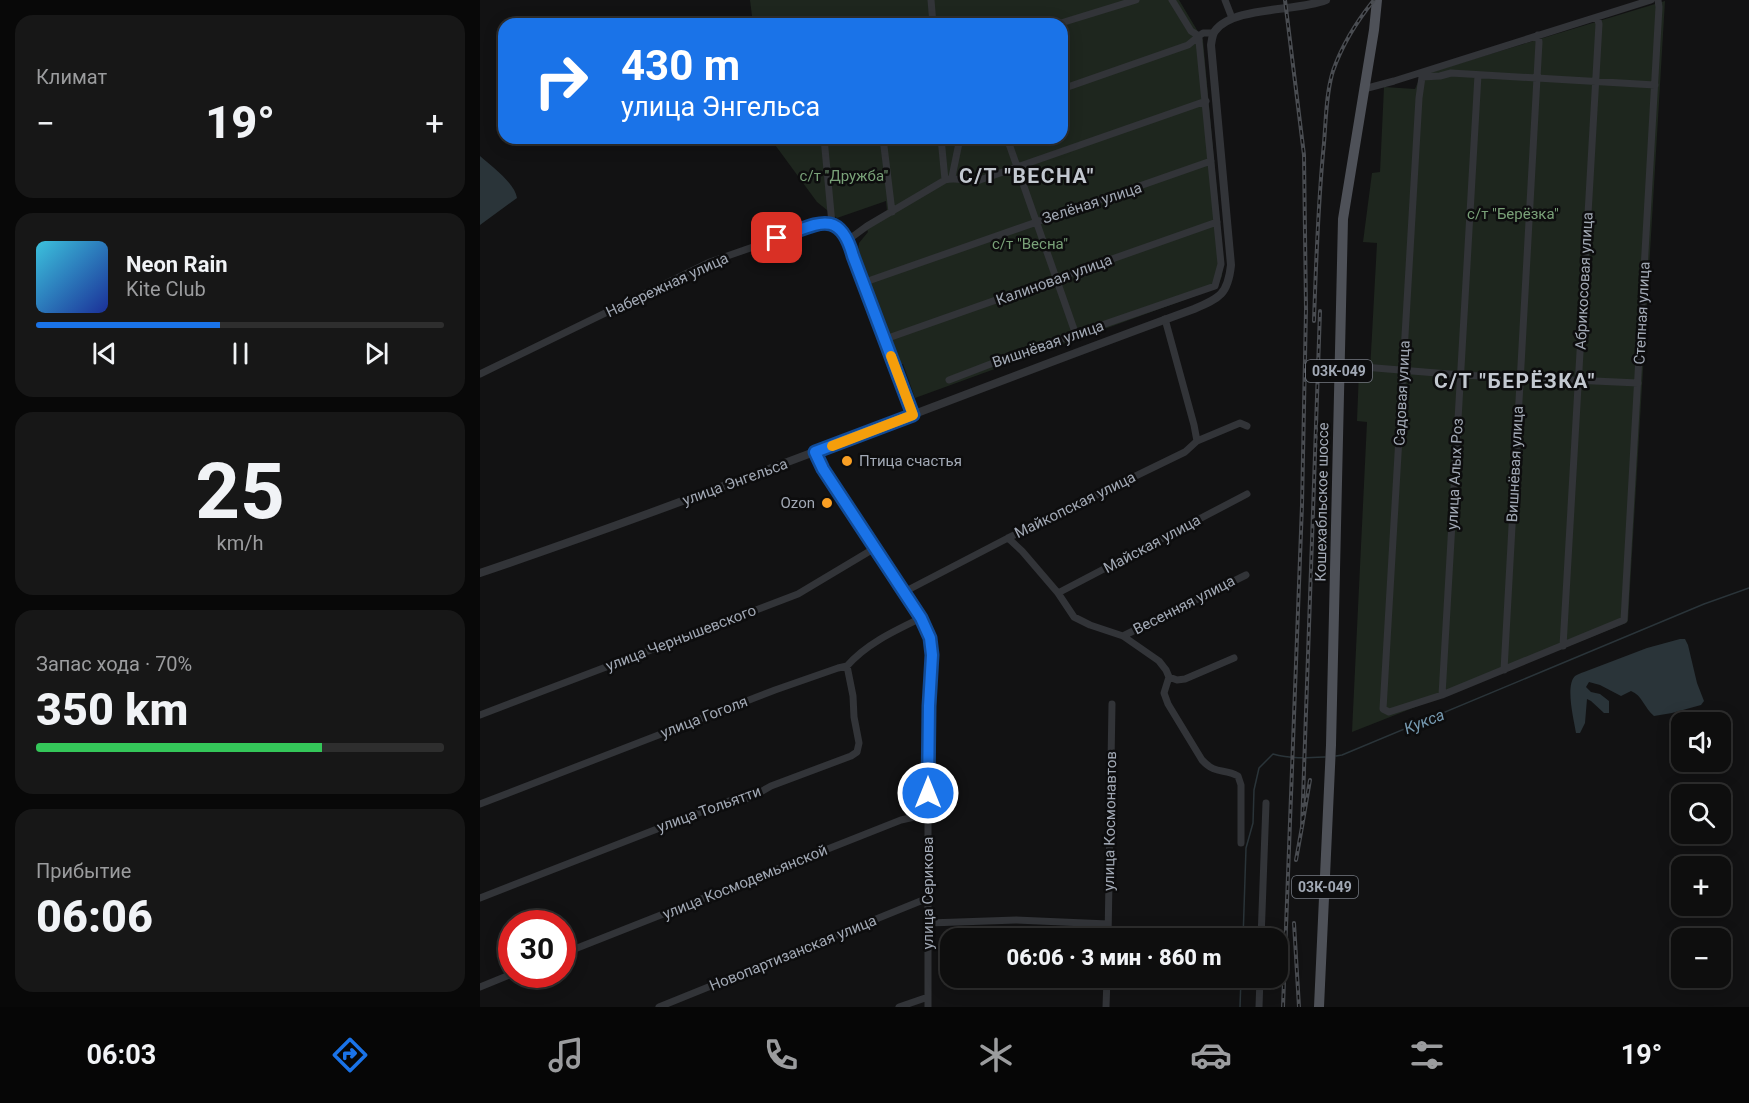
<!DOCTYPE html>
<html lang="ru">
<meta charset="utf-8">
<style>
body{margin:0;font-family:Roboto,sans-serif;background:#171717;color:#f1f3f6;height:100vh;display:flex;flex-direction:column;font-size:22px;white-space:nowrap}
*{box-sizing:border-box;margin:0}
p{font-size:20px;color:#9b9c9e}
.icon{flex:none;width:33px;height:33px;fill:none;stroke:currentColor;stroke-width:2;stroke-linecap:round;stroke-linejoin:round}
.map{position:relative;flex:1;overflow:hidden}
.details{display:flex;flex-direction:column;gap:15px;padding:15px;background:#080808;width:480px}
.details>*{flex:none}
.top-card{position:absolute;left:18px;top:18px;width:570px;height:126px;border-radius:18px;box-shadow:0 3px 15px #0003,0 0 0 2px #2e2e2e;background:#1a73e8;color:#fff;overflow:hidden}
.controls{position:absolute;left:1191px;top:712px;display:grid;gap:12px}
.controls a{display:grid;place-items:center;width:60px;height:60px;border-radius:12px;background:#0e0e0e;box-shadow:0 3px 15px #0003,0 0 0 2px #2e2e2e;font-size:30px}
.speed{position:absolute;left:18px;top:910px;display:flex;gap:12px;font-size:30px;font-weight:700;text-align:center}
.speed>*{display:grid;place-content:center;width:78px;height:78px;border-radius:50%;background:#0e0e0e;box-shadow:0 3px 15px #0003,0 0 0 2px #2e2e2e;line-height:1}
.speed .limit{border:9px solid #d22;background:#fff;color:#111}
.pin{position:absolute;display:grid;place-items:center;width:51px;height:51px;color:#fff;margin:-26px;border-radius:12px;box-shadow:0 3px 9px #0006}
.me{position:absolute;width:66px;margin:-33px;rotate:0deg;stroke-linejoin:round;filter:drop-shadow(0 0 4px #0008)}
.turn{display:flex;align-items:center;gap:21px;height:126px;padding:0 24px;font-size:27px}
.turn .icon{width:78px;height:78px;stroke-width:2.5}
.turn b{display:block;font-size:42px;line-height:51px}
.big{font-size:45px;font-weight:800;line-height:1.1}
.details .tile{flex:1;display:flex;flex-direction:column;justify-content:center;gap:9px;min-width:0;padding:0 21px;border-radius:18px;background:#171717}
.details .dial{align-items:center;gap:0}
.dial b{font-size:78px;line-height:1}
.song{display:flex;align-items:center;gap:18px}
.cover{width:72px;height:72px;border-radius:9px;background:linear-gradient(135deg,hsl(190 70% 55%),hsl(230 70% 35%))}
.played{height:6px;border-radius:3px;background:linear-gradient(90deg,#1a73e8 45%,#2e2e2e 45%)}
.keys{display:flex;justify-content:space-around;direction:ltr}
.heat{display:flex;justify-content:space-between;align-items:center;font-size:33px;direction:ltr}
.charge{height:9px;border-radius:4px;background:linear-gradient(90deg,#34c759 70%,#2e2e2e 0)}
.trip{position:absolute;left:460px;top:928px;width:348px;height:60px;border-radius:18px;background:#0e0e0e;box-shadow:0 3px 15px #0003,0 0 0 2px #2e2e2e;font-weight:800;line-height:60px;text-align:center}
.dock{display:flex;height:96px;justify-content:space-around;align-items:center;background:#060606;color:#9b9c9e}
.dock .icon{width:42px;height:42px}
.dock .active{color:#1a73e8}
.dock b{font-size:27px;color:#f1f3f6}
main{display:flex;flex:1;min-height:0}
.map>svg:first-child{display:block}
</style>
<main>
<section class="details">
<div class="tile"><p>Климат</p>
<div class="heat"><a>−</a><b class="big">19°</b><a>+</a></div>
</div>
<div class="tile">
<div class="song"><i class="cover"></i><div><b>Neon Rain</b><p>Kite Club</p></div></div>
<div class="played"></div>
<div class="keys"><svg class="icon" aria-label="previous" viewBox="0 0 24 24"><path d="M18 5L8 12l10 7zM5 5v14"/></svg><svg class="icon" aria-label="pause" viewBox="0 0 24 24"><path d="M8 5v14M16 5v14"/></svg><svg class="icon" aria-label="next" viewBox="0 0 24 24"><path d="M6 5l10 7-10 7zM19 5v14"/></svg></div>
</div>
<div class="tile dial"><b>25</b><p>km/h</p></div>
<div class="tile"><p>Запас хода · 70%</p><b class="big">350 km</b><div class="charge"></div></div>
<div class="tile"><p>Прибытие</p><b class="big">06:06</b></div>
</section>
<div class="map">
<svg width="1269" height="1007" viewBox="0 0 1269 1007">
<rect width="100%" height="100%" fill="#121213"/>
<path fill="#1e261e" d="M 270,0 L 699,0 L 723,40 L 743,257 L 742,276 L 737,288 L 435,398 L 423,364 L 420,364 L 378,251 L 379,243 L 388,232 L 385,225 L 407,211 L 406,201 L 357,218 L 337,202 L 290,138 L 582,138 L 582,24 L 273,24 Z
M 1185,1 L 1148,621 L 1146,623 L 1009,678 L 872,732 L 887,422 L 877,421 L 879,371 L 890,371 L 897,243 L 883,242 L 892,173 L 900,172 L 904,87 L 935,89 L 941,75 Z"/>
<path fill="#2a3439" d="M 0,156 C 11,166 35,183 37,198 L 0,225 Z
M 1200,639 L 1205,639 L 1208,645 L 1217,683 L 1224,701 L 1221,705 L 1192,713 L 1174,716 C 1165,709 1162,695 1151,691 L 1141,696 L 1120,685 L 1109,682 L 1106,687 L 1111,692 L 1120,694 L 1129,701 L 1129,713 L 1124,713 L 1111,701 L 1107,699 L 1105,723 L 1100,733 L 1096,733 C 1094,720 1085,686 1095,676 C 1098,674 1101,673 1104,672 L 1167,648 Z"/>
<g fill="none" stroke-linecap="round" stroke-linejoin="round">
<path stroke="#2a3439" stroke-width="1.5" d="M 856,756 L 862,755 L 1224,604 L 1269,588
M 763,939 L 766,848 L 773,823 L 774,790 L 779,768 L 793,754 C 810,759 827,758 845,757
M 760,1007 L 761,978"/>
<path stroke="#323438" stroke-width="7" d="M 451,0 L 453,24
M 745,0 L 752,18
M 581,23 L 656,0
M 537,24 L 558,23
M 942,77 L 939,98 L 903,709 L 909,712 L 962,695 L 1144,620 L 1179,7 L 1178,0
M 942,77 L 960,76 L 971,73 L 1175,85
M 582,89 L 708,45 L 719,36 L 711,31 L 692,0
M 884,89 L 914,81 L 1171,0
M 344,138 L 352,224
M 403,138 L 412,212
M 461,138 L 465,180
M 527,138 L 596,335
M 472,177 L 480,138
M 368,240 L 387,226 L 465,180 C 475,177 486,181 497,181 L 726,101
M 391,280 L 731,161
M 685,319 L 714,425 L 717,441
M 411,337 L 737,222
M 859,365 L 981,375 L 1158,383
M 0,374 L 230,262 L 342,223 C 364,224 368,238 373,256 L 433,415
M 469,380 L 521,360 L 735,286 L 741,264 L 719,41 L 719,36 L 723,33 L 733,33
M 335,452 L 343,469 L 441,618 L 450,638 L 452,655 L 448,751 L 448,1007
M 528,538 L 542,551 L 578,593 L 594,617 L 610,625 L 643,636 L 679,661 L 686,670 L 689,677 L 684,693 L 688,704 L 722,760 C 736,775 743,768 758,776 L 761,785 L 761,843
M 424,592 L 528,538 L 705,452 L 717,441 L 760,423 L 767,426
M 578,593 L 767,494
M 643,636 L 766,575
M 1083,646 L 1119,24 L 1117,17
M 1024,670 L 1059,42 L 1058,35
M 689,677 L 697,680 L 705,679 L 754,658
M 962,695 L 998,75
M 0,715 L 318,594 L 395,548
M 0,804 L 295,690 L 358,668 L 367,666 C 386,644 414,631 441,618
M 0,898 L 249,801 L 270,798 L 291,786 L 371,756 L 377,752 L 379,743 L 374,717 L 373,696 L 367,666
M 449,923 L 536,920 L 628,924
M 628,939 L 632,704
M 781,939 L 786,803
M 82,954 L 421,820 L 448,814
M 0,987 L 32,974
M 179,1007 L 448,898
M 419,1007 L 448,997
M 626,1007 L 627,978
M 779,1007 L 780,978"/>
<path stroke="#323438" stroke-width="8" d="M 0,573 C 241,491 476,396 714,309 C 740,298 748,294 751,265 L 731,45 C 732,40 732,35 735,31 C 753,6 816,12 846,0"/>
<path stroke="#4e5158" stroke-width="10" d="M 839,1007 L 851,745 L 863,219 L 894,30 L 897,0"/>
<defs>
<path id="rail" d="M 834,321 C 836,261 838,202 844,143 C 846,120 846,93 853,71 C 862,45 877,21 894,0
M 830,780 L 822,827 L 840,311
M 816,860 L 822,827
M 814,923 L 819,1007
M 803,1007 L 822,505 L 826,309 L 824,155 L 805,0"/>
</defs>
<use href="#rail" stroke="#494c51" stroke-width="4"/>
<use href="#rail" stroke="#0d0d0e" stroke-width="1.5" stroke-dasharray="4.5" stroke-linecap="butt"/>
</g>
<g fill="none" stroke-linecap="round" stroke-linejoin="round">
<defs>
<path id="route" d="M 297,238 C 335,226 359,205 373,256 L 433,415 L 335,452 L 343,469 L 441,618 L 450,638 L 452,655 L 449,706 L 448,793"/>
</defs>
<use href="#route" stroke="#114b97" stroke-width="15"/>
<use href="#route" stroke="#1a73e8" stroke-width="10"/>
<path stroke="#f59e0b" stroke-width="10" d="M 352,446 L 433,415 L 411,356"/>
</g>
<g fill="#f99f24" stroke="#0d0d0e" stroke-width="2">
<circle cx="367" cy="461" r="6"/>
<circle cx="347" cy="503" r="6"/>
</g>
<g text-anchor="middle" stroke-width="5" stroke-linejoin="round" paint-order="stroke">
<g fill="#0d0d0e" stroke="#757a83" stroke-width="1.5">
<rect x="826" y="360" width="66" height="22" rx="4.5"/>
<rect x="812" y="876" width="66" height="22" rx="4.5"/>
</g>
<g font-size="14" font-weight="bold" fill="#a2a9b5">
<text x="859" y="376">03К-049</text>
<text x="845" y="892">03К-049</text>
</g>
<g font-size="15" fill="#79a178" stroke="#0d0d0e">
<text x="364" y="181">с/т "Дружба"</text>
<text x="1033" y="219">с/т "Берёзка"</text>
<text x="550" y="249">с/т "Весна"</text>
</g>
<g font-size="15" fill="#a2a9b5" stroke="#0d0d0e">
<text transform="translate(612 203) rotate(-18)" y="5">Зелёная улица</text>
<text transform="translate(574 280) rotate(-20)" y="5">Калиновая улица</text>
<text transform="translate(1104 281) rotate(-87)" y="5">Абрикосовая улица</text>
<text transform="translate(187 285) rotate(-25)" y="5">Набережная улица</text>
<text transform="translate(1162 313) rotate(-87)" y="5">Степная улица</text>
<text transform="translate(568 344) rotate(-19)" y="5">Вишнёвая улица</text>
<text transform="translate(922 393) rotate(-87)" y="5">Садовая улица</text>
<text transform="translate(1035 464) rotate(-87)" y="5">Вишнёвая улица</text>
<text transform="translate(975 474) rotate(-87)" y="5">улица Алых Роз</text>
<text transform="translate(255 482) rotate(-20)" y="5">улица Энгельса</text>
<text transform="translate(842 502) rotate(-89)" y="5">Кошехабльское шоссе</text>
<text transform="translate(595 505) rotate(-26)" y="5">Майкопская улица</text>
<text transform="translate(672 544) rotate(-28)" y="5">Майская улица</text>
<text transform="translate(704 605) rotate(-27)" y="5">Весенняя улица</text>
<text transform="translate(201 638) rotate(-21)" y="5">улица Чернышевского</text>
<text transform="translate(224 717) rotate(-21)" y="5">улица Гоголя</text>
<text transform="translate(229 809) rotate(-20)" y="5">улица Тольятти</text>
<text transform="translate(630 821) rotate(-89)" y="5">улица Космонавтов</text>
<text transform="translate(265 882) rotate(-22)" y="5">улица Космодемьянской</text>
<text transform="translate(448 893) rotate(-90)" y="5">улица Серикова</text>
<text transform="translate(313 953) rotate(-22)" y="5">Новопартизанская улица</text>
</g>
<g font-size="15" fill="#a2a9b5" stroke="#0d0d0e" text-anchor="start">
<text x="379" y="466">Птица счастья</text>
<text x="335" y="508" text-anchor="end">Ozon</text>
</g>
<g font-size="16" font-style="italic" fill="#779bb2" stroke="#0d0d0e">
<text transform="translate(944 721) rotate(-22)" y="6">Кукса</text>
</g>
<g font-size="21" font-weight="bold" letter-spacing="1.5" fill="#c3c8d0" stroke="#0d0d0e">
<text x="547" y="183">С/Т "ВЕСНА"</text>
<text x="1035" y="388">С/Т "БЕРЁЗКА"</text>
</g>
</g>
</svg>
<div class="controls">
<a><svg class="icon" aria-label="sound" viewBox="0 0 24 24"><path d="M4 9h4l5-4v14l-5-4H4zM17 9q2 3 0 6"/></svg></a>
<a><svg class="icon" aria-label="search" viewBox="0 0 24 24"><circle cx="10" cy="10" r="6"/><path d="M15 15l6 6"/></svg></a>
<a>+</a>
<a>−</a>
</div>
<div class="speed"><div class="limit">30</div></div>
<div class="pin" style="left:297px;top:238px;background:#d93025"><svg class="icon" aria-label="arrive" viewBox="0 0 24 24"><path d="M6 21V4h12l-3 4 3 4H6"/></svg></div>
<svg class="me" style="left:448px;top:793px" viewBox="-20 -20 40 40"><circle r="17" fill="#1a73e8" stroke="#fff" stroke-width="3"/><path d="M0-11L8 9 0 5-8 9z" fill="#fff"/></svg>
<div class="trip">06:06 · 3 мин · 860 m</div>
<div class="top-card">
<div class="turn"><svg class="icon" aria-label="right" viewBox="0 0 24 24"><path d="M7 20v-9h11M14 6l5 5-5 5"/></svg><div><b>430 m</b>улица Энгельса</div></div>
</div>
</div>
</main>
<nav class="dock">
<b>06:03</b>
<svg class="icon active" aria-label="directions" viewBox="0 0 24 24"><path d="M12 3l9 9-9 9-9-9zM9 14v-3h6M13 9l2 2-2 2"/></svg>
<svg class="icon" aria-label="music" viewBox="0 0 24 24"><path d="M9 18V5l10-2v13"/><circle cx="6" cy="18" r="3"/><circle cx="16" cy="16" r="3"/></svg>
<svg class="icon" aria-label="phone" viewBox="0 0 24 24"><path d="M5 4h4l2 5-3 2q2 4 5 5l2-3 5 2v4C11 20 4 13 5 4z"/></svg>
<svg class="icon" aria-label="climate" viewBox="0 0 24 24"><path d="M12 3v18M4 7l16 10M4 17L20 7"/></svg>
<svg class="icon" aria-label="car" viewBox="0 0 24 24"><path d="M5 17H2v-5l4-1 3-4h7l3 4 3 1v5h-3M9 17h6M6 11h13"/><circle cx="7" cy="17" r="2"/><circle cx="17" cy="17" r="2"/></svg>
<svg class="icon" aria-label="filters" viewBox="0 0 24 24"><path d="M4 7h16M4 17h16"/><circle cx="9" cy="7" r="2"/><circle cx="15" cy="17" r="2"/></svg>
<b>19°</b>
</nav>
